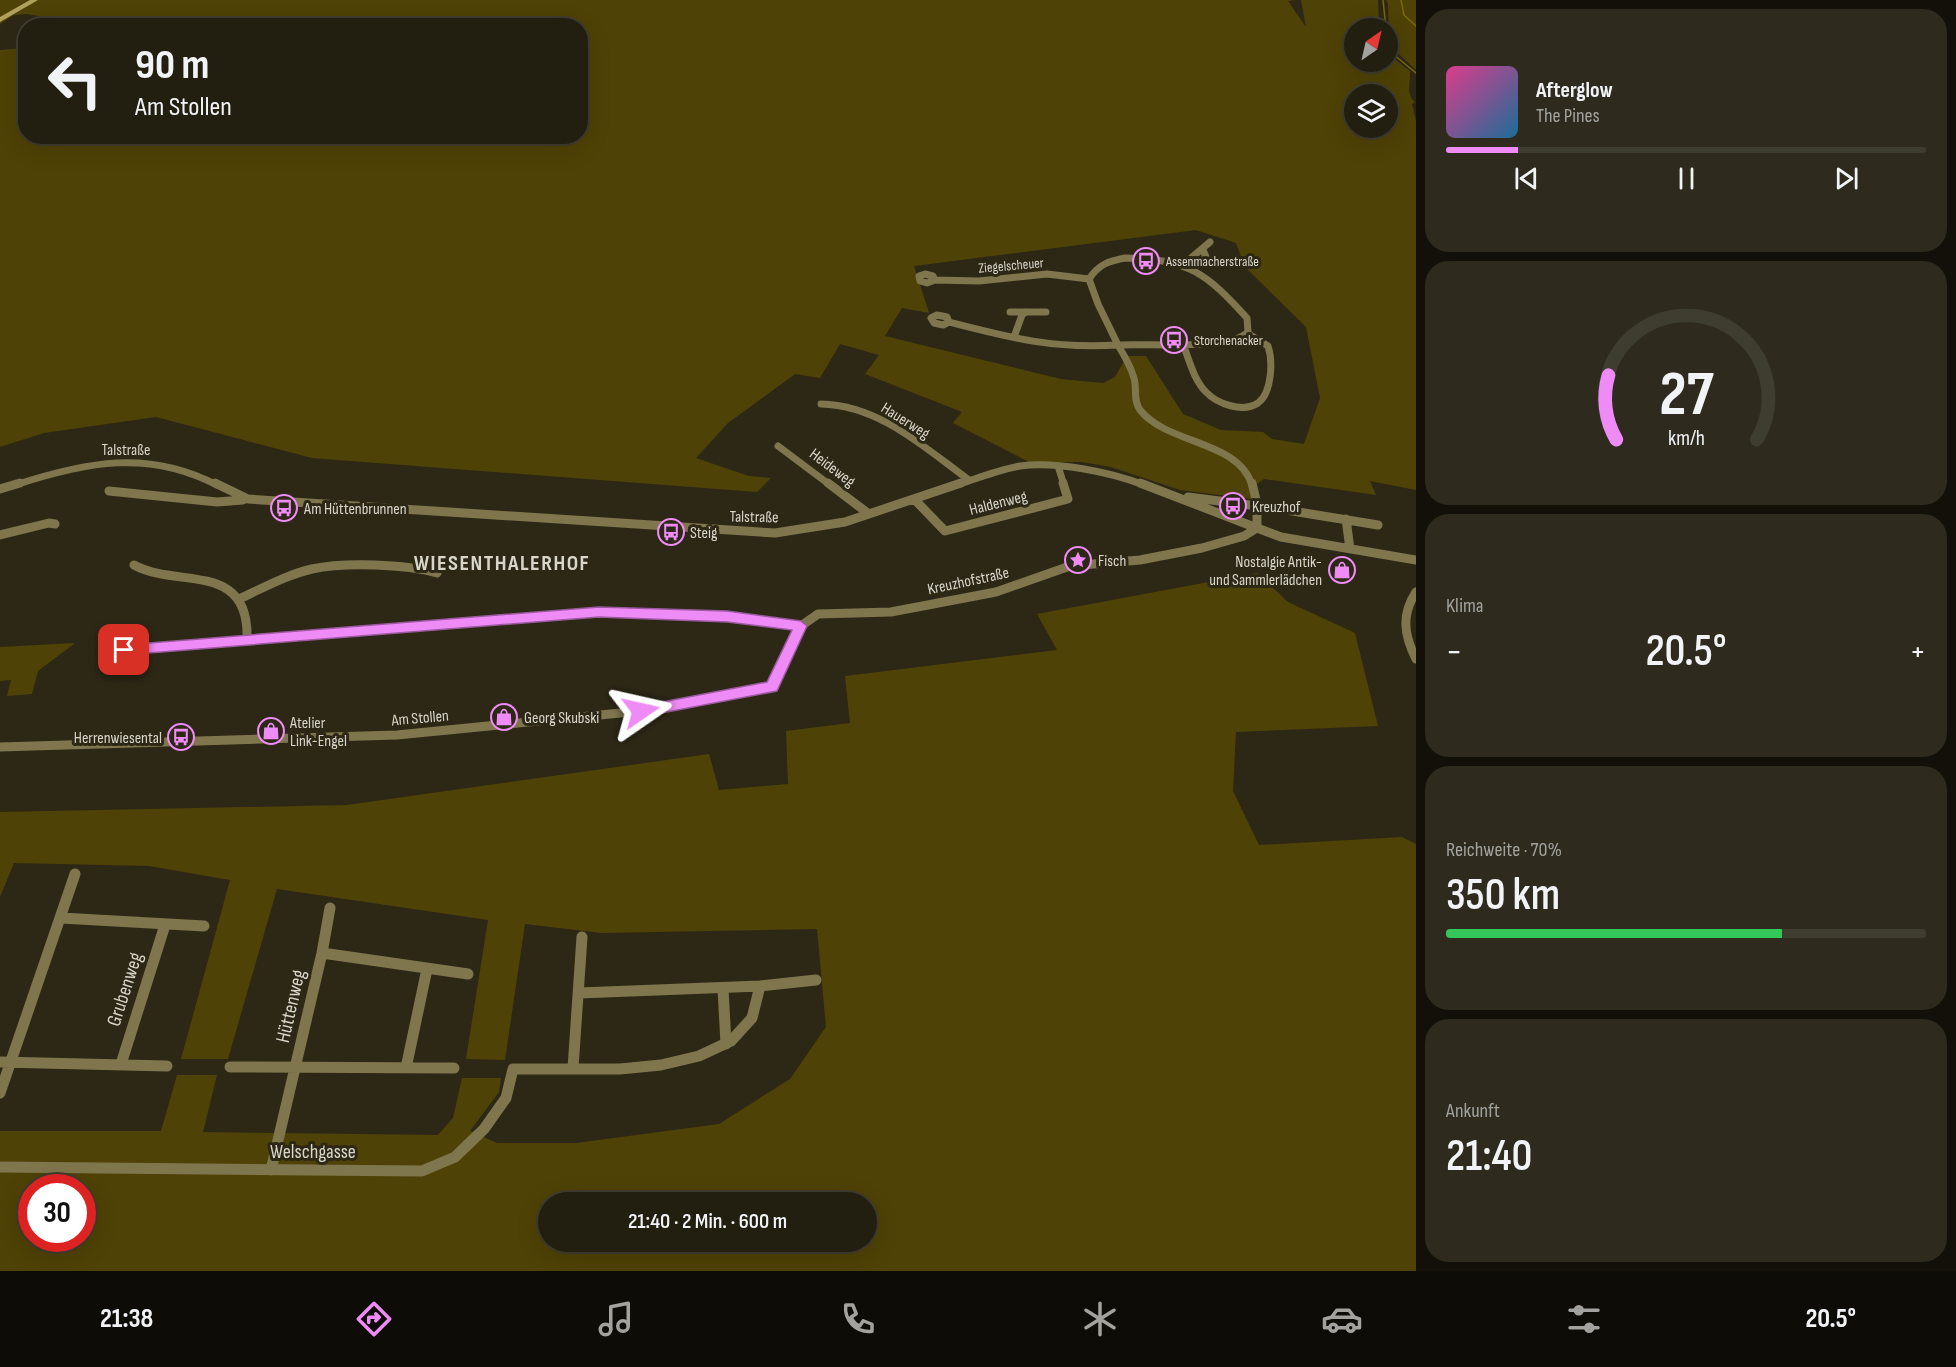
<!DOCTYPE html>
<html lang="de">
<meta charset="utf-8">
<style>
body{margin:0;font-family:"Sofia Sans Condensed",sans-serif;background:#2e2b1e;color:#f1f3f6;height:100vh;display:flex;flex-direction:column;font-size:22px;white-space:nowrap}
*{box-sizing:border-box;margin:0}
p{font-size:20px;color:#a2a29f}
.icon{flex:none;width:33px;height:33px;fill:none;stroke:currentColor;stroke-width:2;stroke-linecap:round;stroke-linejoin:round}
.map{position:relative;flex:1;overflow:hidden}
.details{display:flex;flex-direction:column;gap:9px;padding:9px;background:#131009;width:540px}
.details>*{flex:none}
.guide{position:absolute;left:18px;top:18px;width:570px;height:126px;border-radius:24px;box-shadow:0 6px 24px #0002,0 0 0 2px #3f3c30;background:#221e10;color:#f1f3f6;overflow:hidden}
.needle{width:39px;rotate:34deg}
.fabs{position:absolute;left:1344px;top:18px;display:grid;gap:12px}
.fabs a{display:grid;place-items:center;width:54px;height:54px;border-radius:50%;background:#221e10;box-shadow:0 6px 24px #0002,0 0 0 2px #3f3c30;font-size:30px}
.speed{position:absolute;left:18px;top:1174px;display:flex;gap:12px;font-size:30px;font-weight:700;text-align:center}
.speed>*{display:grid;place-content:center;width:78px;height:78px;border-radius:50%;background:#221e10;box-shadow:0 6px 24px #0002,0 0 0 2px #3f3c30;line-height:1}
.speed .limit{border:9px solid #d22;background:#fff;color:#111}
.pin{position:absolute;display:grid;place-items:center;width:51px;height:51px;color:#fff;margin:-26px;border-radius:12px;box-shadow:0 3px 9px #0006}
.me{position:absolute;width:66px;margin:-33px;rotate:79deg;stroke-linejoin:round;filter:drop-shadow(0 0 4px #0008)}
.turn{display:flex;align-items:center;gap:21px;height:126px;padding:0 18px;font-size:27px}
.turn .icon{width:78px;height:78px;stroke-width:2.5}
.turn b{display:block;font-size:42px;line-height:51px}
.big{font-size:45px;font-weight:600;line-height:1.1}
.details .widget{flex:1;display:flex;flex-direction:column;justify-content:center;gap:9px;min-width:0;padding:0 21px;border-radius:24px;background:#2e2b1e}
.details .dial{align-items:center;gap:0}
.dial svg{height:156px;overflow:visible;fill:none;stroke:#3f3c30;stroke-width:7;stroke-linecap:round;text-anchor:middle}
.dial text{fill:#f1f3f6;stroke:none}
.song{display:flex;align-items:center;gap:18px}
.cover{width:72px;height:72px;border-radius:9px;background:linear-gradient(135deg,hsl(330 70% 55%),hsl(200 70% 35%))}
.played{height:6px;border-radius:3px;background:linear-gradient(90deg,#ef8bf6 15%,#3f3c30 15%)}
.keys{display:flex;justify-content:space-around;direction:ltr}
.heat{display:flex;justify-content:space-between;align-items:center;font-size:33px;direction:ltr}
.charge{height:9px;border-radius:4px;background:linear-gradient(90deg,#34c759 70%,#3f3c30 0)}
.trip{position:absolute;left:538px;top:1192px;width:339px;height:60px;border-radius:30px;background:#221e10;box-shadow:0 6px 24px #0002,0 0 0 2px #3f3c30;font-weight:600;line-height:60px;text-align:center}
.dock{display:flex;height:96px;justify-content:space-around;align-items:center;background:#0e0c06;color:#a2a29f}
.dock .icon{width:42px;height:42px}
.dock .current{color:#ef8bf6}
.dock b{font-size:27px;color:#f1f3f6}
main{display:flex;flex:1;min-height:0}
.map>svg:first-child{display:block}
</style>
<main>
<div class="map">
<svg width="1416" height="1271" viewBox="0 0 1416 1271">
<rect width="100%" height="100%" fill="#2d2816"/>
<path fill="#4f4206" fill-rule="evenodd" d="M 0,0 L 1296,0 L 1288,1 L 1306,27 L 1301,0 L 1378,0 L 1379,28 L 1354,28 L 1354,62 L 1388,62 L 1388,54 L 1410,71 C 1411,82 1405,94 1415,102 L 1412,104 L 1416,121 L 1416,490 L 1370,481 L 1376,495 L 1264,479 L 1250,489 L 1251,499 L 1180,490 L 1111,467 L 1082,462 L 1029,462 L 953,423 L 962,412 L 865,374 L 879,355 L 840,344 L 820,378 L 795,374 L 728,423 L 696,458 L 749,476 L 771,478 L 757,492 L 312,458 L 156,417 L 44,433 L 0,447 L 0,50 L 25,48 L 26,136 L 580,136 L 580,26 L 97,26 L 27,14 L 14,15 L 0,24 ZM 1354,94 L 1388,94 L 1388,128 L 1354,128 ZM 1196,230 L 1236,243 L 1245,267 L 1306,327 L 1320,398 L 1304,444 L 1272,439 L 1263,432 L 1221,430 L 1183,414 L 1146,356 L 1127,356 L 1115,377 L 1103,383 L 1061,379 L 885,336 L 902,308 L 929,313 L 914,266 Z
M 1386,0 L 1416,0 L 1416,70 L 1389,45 L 1388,4 Z
M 1257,573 L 1288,602 L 1355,633 L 1378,726 L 1236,732 L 1233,791 L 1259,845 L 1402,837 L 1416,844 L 1416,1271 L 0,1271 L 0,1131 L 161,1131 L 177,1075 L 217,1075 L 203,1132 L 438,1135 L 453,1118 L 462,1078 L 501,1078 L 499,1092 L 470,1131 L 497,1143 L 576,1143 L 719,1124 L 790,1079 L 826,1027 L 817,929 L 601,933 L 525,924 L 505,1060 L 466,1059 L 488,920 L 277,889 L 228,1059 L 181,1059 L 230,880 L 149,866 L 14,863 L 0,897 L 0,812 L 347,805 L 709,754 L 719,790 L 788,784 L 786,731 L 850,723 L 845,676 L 1057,650 L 1037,614 ZM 32,1188 L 82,1188 L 82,1239 L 32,1239 ZM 549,1203 L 867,1203 L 867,1242 L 549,1242 Z
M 75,643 L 38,671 L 32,694 L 7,696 L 11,680 L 0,681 L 0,647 Z"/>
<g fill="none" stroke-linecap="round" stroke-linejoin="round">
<path stroke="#7b680b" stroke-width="1.5" d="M 1383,0 L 1386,28
M 1401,0 L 1404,15 L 1416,26
M 1388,50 L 1416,73"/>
<path stroke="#7f764d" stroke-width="7" d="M 1125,258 C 1189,259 1206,273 1247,318 L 1248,332 C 1230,351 1146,343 1118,345 L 1098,304 L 1089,279 C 1099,264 1109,261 1125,258 Z
M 1195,263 L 1191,258 L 1210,242
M 1192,266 L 1206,257 L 1203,250
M 925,274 L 933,276 L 935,280 L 927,283 L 920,281 L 919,276 Z
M 935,280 L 979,281 L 1047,274 L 1089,279
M 1010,312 L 1046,312
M 937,315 L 947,317 L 949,322 L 943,325 L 934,323 L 931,318 Z
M 949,322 C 1011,338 1053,349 1118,345
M 1014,337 L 1022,315 L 1026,312
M 1182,342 C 1189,358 1193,379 1206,392 C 1217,404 1243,413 1258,403 C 1272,393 1273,361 1268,346 L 1247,333
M 1118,345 C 1124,355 1131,367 1134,378 C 1137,388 1133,401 1140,410 C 1168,445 1238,440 1252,485
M 821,404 C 879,405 925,448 969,480
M 778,446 L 830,485
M 1058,466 L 1064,485
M 15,485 C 86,462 148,449 217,485
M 957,485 C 978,478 998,470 1020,466 C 1056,461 1110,472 1144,485"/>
<path stroke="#7f764d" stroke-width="9" d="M 215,483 L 248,499 L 775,533 L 845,522 L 961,483
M 828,483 L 869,514
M 1140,483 L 1257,528 L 1257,504 L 1252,483
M 0,489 L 20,483
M 109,491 L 217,502 L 243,500
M 1188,497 L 1258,506
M 914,499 L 945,531 L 1068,499 L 1063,483
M 1274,508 L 1378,525
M 1346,519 L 1350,549
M 0,535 L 49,523 L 55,524
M 134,565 C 178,589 250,560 247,640
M 1416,592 C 1401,615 1404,635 1416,659
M 239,599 C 263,588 286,575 312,569 C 344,562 406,564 437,573
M 115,648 L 124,650 L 599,612 L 727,616 L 801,626
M 0,747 L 397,735 L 641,711 L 772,687 L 801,626 L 818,614 L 891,612 L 996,592 L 1070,566 L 1140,560 L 1202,548 L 1244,536 L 1257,528 L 1281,537 L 1416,560"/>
<path stroke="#7f764d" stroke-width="11" d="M 61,918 L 204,926
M 322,953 L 468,974
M 723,988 L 726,1044
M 579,993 L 760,986 L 816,980
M 0,1062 L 167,1066
M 121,1064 L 165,925
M 230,1067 L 454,1068
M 406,1068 L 427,969
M 573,1068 L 582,937
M 0,1093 L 75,874
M 0,1167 L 422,1171 L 455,1157 L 484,1129 L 506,1098 L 513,1069 L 620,1069 L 661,1065 L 699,1056 L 731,1041 L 752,1018 L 760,986
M 271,1170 L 322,953 L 330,908"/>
<path fill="#b1a15f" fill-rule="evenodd" d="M 30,0 L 38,0 L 0,22 L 0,17 Z"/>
</g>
<path fill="#ef8bf6" stroke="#9b5aa0" stroke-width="1.5" d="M 599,607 L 727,611 L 801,621 L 807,626 L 777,691 L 641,717 L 636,716 L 634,711 L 636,707 L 641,706 L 767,682 L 792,630 L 727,622 L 599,617 L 124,655 L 117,650 L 124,645 Z"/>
<defs>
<symbol id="bus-ring" viewBox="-11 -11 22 22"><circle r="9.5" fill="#2d2816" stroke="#ef8bf6" stroke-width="1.5"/><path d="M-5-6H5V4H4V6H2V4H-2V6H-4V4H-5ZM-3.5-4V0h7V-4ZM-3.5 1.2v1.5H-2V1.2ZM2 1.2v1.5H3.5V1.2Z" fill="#ef8bf6"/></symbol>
<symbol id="sight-ring" viewBox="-11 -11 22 22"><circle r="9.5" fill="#2d2816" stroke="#ef8bf6" stroke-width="1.5"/><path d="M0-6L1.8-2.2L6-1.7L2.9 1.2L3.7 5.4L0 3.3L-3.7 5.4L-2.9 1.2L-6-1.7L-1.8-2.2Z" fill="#ef8bf6"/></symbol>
<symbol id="shop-ring" viewBox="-11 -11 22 22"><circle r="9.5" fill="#2d2816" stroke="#ef8bf6" stroke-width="1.5"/><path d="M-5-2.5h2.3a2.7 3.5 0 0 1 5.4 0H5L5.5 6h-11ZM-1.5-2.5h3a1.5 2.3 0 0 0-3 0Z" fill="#ef8bf6"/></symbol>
</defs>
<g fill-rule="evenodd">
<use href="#bus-ring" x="1131" y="246" width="30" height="30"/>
<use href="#bus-ring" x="1159" y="325" width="30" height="30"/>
<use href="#bus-ring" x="1218" y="491" width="30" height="30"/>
<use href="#bus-ring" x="269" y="493" width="30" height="30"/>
<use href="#bus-ring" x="656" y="517" width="30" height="30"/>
<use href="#sight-ring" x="1063" y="545" width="30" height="30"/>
<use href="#shop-ring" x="1327" y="555" width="30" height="30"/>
<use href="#shop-ring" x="489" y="702" width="30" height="30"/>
<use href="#shop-ring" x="256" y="716" width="30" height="30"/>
<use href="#bus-ring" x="166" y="722" width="30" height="30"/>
</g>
<g text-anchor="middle" stroke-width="6" stroke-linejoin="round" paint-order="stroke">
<g font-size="14" fill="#d8d5ca" stroke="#2d2816" text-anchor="start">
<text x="1166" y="266">Assenmacherstraße</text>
<text x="1194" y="345">Storchenacker</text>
</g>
<g font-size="14" fill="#d8d5ca" stroke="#2d2816">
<text transform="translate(1011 265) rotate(-5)" y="5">Ziegelscheuer</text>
</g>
<g font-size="16" fill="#d8d5ca" stroke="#2d2816">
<text transform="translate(906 420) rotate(32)" y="6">Hauerweg</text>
<text x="126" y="455">Talstraße</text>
<text transform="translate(833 467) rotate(37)" y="6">Heideweg</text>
<text transform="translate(998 502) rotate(-14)" y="6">Haldenweg</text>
<text transform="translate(754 516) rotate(1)" y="6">Talstraße</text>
<text transform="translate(968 580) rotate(-12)" y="6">Kreuzhofstraße</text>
<text transform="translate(420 717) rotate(-5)" y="6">Am Stollen</text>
</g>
<g font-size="16" fill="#d8d5ca" stroke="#2d2816" text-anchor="start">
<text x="1252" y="512">Kreuzhof</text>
<text x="304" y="514">Am Hüttenbrunnen</text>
<text x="690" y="538">Steig</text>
<text x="1098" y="566">Fisch</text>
<text x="1322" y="567" text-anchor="end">Nostalgie Antik-<tspan x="1322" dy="18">und Sammlerlädchen</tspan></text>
<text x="524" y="723">Georg Skubski</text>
<text x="290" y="728">Atelier<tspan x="290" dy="18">Link-Engel</tspan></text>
<text x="162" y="743" text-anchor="end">Herrenwiesental</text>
</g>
<g font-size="20" fill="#d8d5ca" stroke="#2d2816">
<text transform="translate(124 989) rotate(-72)" y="7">Grubenweg</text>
<text transform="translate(290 1006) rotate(-77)" y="7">Hüttenweg</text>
<text x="313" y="1158">Welschgasse</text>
</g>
<g font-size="22" font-weight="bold" letter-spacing="1.5" fill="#d8d5ca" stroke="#2d2816">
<text x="502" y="570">WIESENTHALERHOF</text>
</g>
</g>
</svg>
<div class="fabs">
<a><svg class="needle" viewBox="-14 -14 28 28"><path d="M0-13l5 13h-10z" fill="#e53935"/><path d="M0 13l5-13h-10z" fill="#a2a29f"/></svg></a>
<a><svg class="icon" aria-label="layers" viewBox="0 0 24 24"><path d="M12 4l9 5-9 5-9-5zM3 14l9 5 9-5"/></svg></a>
</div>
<div class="speed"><div class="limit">30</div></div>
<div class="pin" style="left:124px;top:650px;background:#d93025"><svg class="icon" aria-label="arrive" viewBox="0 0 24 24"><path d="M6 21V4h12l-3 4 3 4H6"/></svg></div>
<svg class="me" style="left:641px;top:711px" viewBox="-20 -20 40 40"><path d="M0-17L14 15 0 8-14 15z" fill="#ef8bf6" stroke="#fff" stroke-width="4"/></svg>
<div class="trip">21:40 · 2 Min. · 600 m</div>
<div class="guide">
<div class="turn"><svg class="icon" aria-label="left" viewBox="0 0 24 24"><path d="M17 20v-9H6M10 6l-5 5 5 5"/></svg><div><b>90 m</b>Am Stollen</div></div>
</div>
</div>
<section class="details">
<div class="widget">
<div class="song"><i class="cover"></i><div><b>Afterglow</b><p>The Pines</p></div></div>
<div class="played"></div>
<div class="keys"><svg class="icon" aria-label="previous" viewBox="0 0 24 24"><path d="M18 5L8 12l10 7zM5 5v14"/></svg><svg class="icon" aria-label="pause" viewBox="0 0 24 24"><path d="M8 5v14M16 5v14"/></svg><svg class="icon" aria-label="next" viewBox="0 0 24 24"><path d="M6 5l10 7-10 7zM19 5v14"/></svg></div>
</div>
<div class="widget dial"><svg viewBox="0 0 100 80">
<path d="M14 69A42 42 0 1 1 86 69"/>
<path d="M14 69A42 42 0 0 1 10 36" stroke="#ef8bf6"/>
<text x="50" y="56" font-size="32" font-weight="700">27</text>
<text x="50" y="72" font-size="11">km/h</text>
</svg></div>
<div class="widget"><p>Klima</p>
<div class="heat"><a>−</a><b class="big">20.5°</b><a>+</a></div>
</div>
<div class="widget"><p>Reichweite · 70%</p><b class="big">350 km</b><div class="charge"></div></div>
<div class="widget"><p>Ankunft</p><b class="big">21:40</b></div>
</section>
</main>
<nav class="dock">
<b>21:38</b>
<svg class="icon current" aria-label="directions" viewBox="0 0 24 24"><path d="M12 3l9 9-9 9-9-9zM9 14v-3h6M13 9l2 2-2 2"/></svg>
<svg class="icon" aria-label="music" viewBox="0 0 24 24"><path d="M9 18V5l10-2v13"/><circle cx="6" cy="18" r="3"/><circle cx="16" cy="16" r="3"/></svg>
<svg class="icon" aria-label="phone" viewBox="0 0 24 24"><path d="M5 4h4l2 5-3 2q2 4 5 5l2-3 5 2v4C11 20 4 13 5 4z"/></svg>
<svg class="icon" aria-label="climate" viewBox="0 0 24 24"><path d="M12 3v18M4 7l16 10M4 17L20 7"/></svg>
<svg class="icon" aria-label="car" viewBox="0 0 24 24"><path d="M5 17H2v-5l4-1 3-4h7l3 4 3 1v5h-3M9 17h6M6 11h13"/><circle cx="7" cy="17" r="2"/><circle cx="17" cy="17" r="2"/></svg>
<svg class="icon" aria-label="filters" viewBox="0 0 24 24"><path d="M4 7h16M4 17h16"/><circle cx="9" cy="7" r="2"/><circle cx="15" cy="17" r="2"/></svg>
<b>20.5°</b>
</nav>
